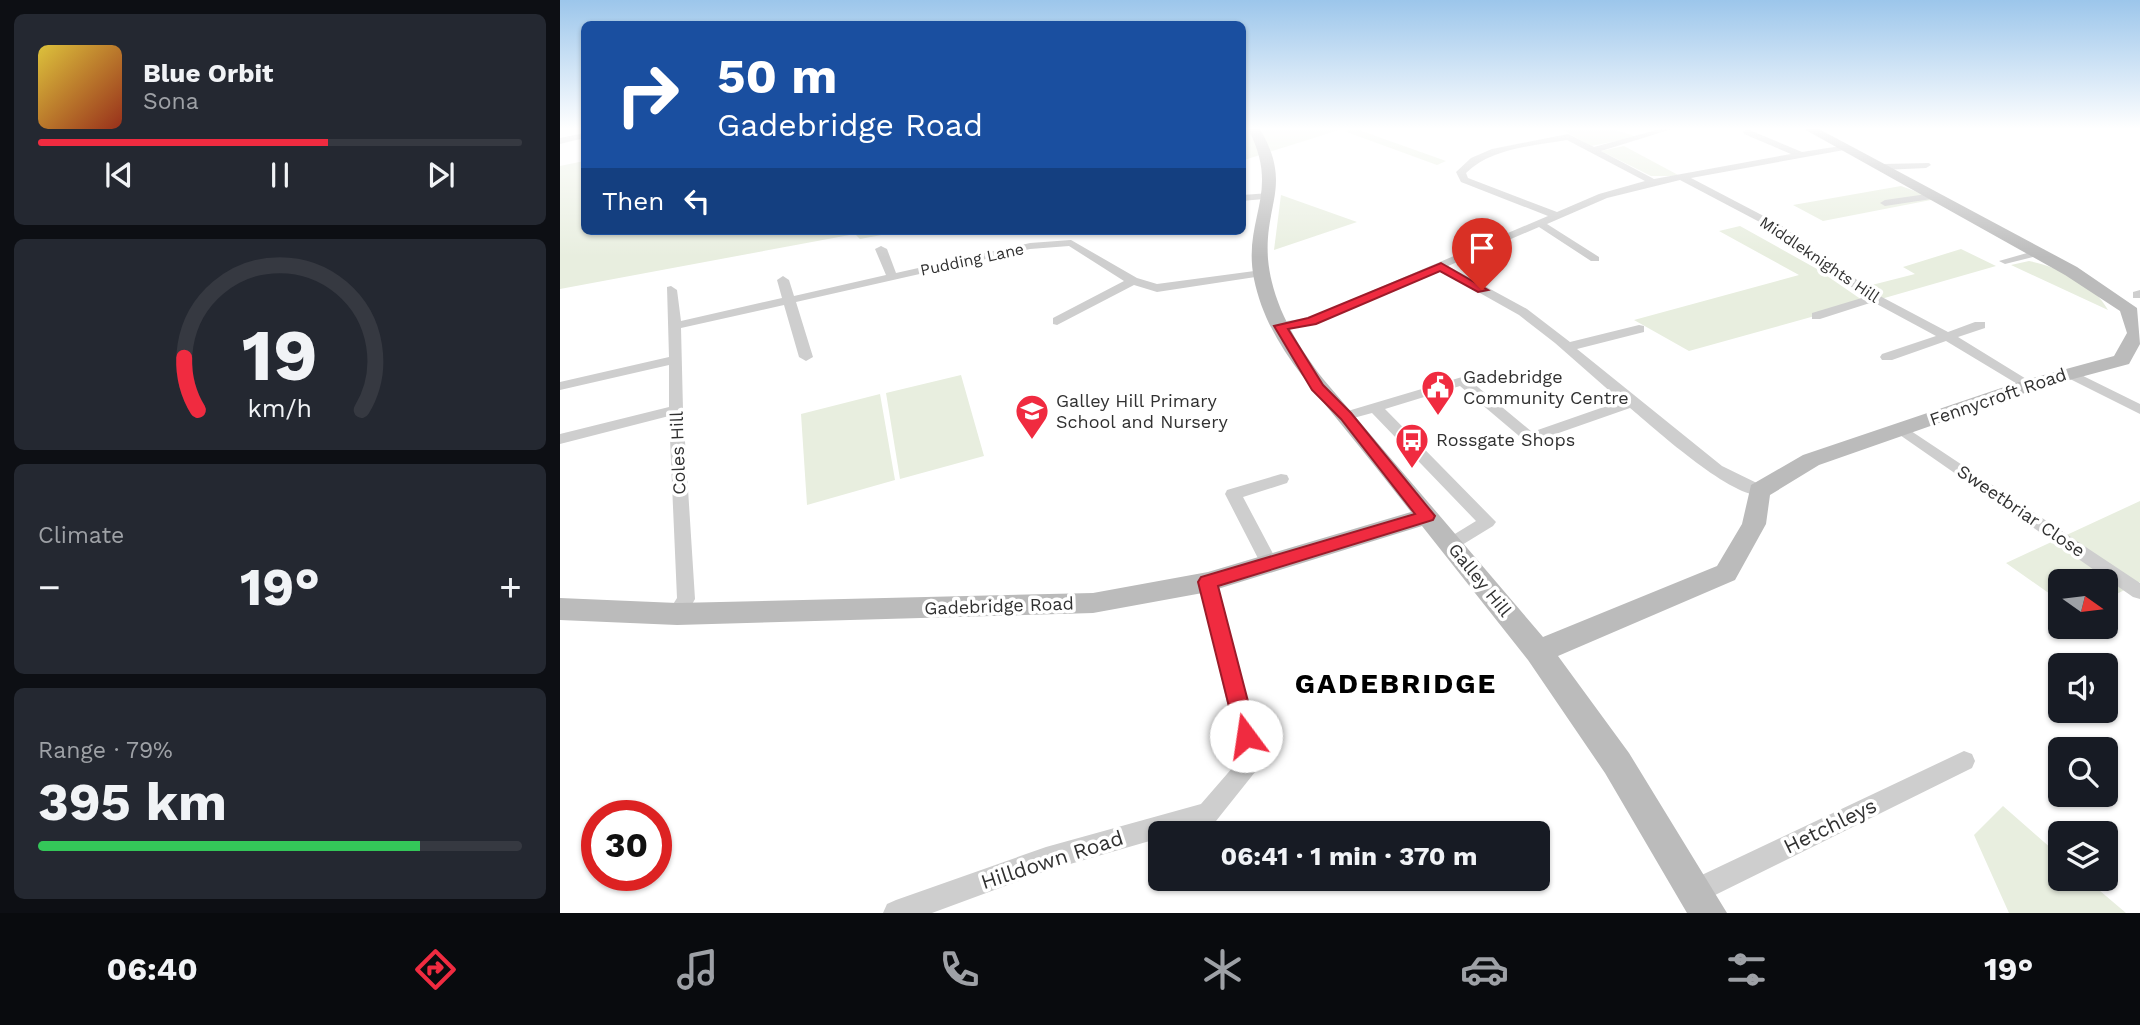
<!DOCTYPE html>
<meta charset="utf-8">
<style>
body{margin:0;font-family:"Work Sans",sans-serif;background:#242831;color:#f1f3f6;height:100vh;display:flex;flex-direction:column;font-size:26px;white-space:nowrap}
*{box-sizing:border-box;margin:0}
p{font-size:23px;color:#9ea1a6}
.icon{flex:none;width:38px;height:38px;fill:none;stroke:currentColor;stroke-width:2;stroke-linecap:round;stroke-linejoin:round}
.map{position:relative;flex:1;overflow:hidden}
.side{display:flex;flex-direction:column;gap:14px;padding:14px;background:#0d0f14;width:560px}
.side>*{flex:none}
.top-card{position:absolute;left:21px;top:21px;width:665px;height:214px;border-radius:10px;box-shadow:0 2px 5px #0004;background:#1a4fa0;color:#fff;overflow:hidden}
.needle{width:46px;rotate:104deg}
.controls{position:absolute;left:1488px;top:569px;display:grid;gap:14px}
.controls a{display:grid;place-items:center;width:70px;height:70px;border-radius:10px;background:#171b24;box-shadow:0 2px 5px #0004;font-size:35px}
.speed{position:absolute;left:21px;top:800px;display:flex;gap:14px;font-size:35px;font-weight:700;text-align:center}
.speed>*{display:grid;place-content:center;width:91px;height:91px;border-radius:50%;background:#171b24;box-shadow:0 2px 5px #0004;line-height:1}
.speed .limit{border:10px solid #d22;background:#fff;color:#111}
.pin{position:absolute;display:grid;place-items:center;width:60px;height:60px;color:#fff;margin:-72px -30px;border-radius:50% 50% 50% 0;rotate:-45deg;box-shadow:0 0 7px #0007}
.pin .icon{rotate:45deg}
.me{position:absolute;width:77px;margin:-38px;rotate:346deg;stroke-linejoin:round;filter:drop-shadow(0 0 5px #0008)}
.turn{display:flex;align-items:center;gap:24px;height:147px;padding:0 21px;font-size:32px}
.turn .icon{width:91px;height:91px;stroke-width:2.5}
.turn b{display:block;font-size:49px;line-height:60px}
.then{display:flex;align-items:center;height:66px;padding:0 21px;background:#0003;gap:14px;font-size:26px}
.big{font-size:52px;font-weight:700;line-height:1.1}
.side .widget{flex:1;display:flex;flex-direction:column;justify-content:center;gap:10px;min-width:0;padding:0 24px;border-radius:10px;background:#242831}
.side .dial{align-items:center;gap:0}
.dial svg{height:182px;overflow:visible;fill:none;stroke:#363941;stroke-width:7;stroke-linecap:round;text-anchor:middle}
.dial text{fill:#f1f3f6;stroke:none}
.song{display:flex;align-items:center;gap:21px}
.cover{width:84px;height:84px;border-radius:10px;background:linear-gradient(135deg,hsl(50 70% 55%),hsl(10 70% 35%))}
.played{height:7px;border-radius:4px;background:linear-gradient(90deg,#f02b40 60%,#363941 60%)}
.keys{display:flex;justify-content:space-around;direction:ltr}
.heat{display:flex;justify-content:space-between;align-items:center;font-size:38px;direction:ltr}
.charge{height:10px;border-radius:5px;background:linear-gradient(90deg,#34c759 79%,#363941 0)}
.trip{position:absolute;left:588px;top:821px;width:402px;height:70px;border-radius:10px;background:#171b24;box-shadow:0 2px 5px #0004;font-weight:700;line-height:70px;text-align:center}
.menu{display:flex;height:112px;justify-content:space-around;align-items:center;background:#090b0e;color:#9ea1a6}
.menu .icon{width:49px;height:49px}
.menu .active{color:#f02b40}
.menu b{font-size:32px;color:#f1f3f6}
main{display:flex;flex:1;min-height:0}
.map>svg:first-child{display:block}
</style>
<main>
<section class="side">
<div class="widget">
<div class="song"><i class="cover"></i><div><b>Blue Orbit</b><p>Sona</p></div></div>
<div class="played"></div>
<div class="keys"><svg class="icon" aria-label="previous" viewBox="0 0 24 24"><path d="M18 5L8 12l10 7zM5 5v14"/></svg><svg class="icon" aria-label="pause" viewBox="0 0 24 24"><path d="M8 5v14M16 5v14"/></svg><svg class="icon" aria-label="next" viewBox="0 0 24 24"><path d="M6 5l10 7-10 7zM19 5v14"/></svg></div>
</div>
<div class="widget dial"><svg viewBox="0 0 100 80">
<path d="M14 69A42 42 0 1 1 86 69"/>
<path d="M14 69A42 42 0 0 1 8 46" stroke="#f02b40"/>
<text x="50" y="56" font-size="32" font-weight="700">19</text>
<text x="50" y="72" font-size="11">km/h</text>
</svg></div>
<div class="widget"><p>Climate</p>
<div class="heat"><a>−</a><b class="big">19°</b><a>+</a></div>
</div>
<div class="widget"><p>Range · 79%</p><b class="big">395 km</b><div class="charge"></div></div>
</section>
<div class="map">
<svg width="1580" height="913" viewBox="0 0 1580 913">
<rect width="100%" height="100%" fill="#fff"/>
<path fill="#e8eedf" d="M 683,129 L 782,129 L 684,160 L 686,175 L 683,176 Z
M 795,129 L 796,129 L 886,161 L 877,165 L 784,131 Z
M 1001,129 L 1053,129 L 1077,137 L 1031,146 Z
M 1064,146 L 1120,176 L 1091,176 L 1041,151 Z
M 24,161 L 24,231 L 343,231 L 300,239 L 295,234 L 0,289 L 0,166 Z
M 1341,186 L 1376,199 L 1263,221 L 1233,205 Z
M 721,195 L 797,222 L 714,250 Z
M 1180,226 L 1257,269 L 1305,302 L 1129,351 L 1074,320 L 1239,275 L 1159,231 Z
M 1401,249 L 1436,266 L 1321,299 L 1304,287 L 1355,274 L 1343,267 Z
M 1469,261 C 1498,267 1533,282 1548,310 L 1451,265 Z
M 401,375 L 424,456 L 340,479 L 326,393 Z
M 320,394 L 335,480 L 247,505 L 241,414 Z
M 1580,501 L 1580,582 L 1545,600 L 1545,581 L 1500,581 L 1500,601 L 1446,563 Z
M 1443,806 L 1500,856 L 1500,878 L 1526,879 L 1566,913 L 1449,913 L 1414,835 Z"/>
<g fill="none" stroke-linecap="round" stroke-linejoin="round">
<path fill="#cecece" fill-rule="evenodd" d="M 1100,129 L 1112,129 L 1041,151 L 1094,179 L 1231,154 L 1184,134 L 1183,132 L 1187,129 L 1242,152 L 1287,145 L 1287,149 L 1284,150 L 1131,178 L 1219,224 L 1318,295 L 1388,332 L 1415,322 L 1425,322 L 1425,328 L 1398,337 L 1476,385 L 1469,389 L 1464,388 L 1386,341 L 1332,360 L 1322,360 L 1320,357 L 1322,354 L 1376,336 L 1313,302 L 1260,319 L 1252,319 L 1252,313 L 1305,297 L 1211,228 L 1120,180 L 1047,198 L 987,224 L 1039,257 L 1039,261 L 1031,261 L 979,227 L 888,266 L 967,309 L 1010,342 L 1079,325 L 1084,326 L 1084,332 L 1017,349 L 1162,466 L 1205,487 L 1207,491 L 1205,495 C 1176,503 1093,427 1070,408 L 970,443 L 965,441 L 900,386 L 825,409 L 936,522 L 933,526 L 897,548 L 885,548 L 882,544 L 885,540 L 916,521 L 812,413 L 786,420 L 779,416 L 781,413 L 902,377 L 907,378 L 972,432 L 1061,401 L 995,343 L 959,315 L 879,270 L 755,324 L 720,330 L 714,326 L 720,322 L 748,318 L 988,216 L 901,182 L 896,172 L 911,158 L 932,149 L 1008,134 L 1034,147 ZM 1007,140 L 1085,181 L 1039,194 L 997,212 L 908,178 L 906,173 C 932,148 972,146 1007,140 Z
M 24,133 L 24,138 L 0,144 L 0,138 Z
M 1369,163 L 1371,165 L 1366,168 L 1323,170 L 1318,167 L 1323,164 Z
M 710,193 L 714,194 L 714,198 L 682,201 L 682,195 Z
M 1374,193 L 1379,196 L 1378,198 L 1325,206 L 1320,203 L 1325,200 Z
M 511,240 L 577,278 L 597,284 L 702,270 L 708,273 L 702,276 L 597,292 L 574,285 L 497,325 L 493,324 L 493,318 L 564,281 L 509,246 L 470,249 L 236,302 L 253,357 L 246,361 L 239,357 L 224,305 L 121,328 L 123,410 L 135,599 L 124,619 L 117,621 L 110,619 L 107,614 L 117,598 L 109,416 L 0,444 L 0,434 L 109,407 L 109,365 L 0,390 L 0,382 L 109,357 L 107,287 L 111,286 L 117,290 L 121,321 L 222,298 L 217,280 L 223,276 L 229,280 L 234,296 L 326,275 L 315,249 L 321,246 L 327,249 L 336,273 L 470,243 Z
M 1481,249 L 1485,250 L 1485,254 L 1445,264 L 1439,261 Z
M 1580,290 L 1580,298 L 1573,298 L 1573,292 Z
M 1509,369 L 1580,404 L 1580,414 L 1504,376 L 1502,373 Z
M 1342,425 L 1580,583 L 1580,599 L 1573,597 L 1337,433 L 1334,430 Z
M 721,474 L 727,475 L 729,479 L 727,483 L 683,497 L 719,565 L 716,570 L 704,570 L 665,494 L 667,490 Z
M 648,575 L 655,577 L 657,582 L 703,762 L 656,821 L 618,833 L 600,833 L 600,838 L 486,871 L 372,913 L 323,913 L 327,904 L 336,900 L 486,847 L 641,804 L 680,759 L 639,582 L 641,577 Z
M 1404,751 L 1412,754 L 1415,761 L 1412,768 L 1145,900 L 1136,904 L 1127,900 L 1123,891 L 1127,882 Z"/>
<path fill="#bbb" fill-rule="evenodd" d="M 688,129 L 700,129 C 733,186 704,203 708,259 C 712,304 737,345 764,380 L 983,637 L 1157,566 L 1182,524 L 1191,485 L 1243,455 L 1462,381 L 1554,356 L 1567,333 L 1560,311 L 1505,275 L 1244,129 L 1259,129 L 1517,267 L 1577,308 L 1580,344 L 1569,364 L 1476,389 L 1259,465 L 1210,495 L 1206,524 L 1175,580 L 998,656 L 1069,753 L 1167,913 L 1127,913 L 1045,773 L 968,660 L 862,526 L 648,592 L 533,613 L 117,625 L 0,620 L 0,598 L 117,603 L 533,593 L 648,572 L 851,512 C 828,483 805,453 781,424 C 745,379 706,338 694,279 C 682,218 722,193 688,129 Z"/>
</g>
<linearGradient id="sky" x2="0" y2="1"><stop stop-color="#9cc6eb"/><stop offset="0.5" stop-color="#fff"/><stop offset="1" stop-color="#fff" stop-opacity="0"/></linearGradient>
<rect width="1580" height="257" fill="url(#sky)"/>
<path fill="#f02b40" stroke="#9c1c2a" stroke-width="2" d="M 881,263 L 928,290 L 918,292 L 880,271 L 756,324 L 728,329 L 763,385 L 791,413 L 875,516 L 873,520 L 658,586 L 697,736 L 694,743 L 686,746 L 678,743 L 638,582 L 641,577 L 855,514 L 781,419 L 752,390 L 714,326 L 748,318 Z"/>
<defs>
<symbol id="civic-pin" viewBox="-11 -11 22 30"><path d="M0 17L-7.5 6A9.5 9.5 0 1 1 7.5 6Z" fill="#f02b40" stroke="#fff"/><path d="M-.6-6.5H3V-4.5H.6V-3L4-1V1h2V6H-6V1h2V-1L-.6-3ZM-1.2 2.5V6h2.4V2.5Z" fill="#fff"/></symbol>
<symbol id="school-pin" viewBox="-11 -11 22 30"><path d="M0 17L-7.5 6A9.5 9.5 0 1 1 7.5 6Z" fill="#f02b40" stroke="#fff"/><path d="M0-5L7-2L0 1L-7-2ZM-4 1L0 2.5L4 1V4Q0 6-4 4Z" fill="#fff"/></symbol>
<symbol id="bus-pin" viewBox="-11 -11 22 30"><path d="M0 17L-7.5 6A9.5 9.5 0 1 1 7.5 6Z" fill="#f02b40" stroke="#fff"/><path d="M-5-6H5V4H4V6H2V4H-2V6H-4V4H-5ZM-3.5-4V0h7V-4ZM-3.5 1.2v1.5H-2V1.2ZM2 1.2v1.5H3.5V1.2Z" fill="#fff"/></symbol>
</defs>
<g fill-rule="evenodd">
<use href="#civic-pin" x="859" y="368" width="38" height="52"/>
<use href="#school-pin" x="453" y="392" width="38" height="52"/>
<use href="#bus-pin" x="833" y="421" width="38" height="52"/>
</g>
<g text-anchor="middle" stroke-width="7" stroke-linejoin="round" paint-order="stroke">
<g font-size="16" fill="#313131" stroke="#fff">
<text transform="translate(412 259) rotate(-12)" y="6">Pudding Lane</text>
<text transform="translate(1260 259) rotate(34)" y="6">Middleknights Hill</text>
</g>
<g font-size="18" fill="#313131" stroke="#fff" text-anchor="start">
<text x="903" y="383">Gadebridge<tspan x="903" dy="21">Community Centre</tspan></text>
<text x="496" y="407">Galley Hill Primary<tspan x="496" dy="21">School and Nursery</tspan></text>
<text x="876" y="446">Rossgate Shops</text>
</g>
<g font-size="18" fill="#313131" stroke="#fff">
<text transform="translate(1438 397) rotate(-19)" y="6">Fennycroft Road</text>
<text transform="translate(118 453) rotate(-92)" y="6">Coles Hill</text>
<text transform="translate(1461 511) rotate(34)" y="6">Sweetbriar Close</text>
<text transform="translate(920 580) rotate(51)" y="6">Galley Hill</text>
<text transform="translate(439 606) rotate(-2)" y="6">Gadebridge Road</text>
</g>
<g font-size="21" fill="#313131" stroke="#fff">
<text transform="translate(1270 826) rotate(-26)" y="7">Hetchleys</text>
<text transform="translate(492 860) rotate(-18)" y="7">Hilldown Road</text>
</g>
<g font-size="28" font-weight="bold" letter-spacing="2" fill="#000" stroke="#fff">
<text x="836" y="693">GADEBRIDGE</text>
</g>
</g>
</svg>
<div class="controls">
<a><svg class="needle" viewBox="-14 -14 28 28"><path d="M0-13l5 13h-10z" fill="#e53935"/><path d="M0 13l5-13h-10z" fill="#9ea1a6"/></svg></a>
<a><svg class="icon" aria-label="sound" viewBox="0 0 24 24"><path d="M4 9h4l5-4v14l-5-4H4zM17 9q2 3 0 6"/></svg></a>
<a><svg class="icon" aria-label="search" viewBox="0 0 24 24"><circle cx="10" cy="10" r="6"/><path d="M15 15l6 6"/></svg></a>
<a><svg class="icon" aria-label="layers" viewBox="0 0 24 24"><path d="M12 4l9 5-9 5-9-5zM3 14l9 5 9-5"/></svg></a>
</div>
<div class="speed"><div class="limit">30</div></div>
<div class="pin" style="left:922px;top:290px;background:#d93025"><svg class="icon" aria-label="arrive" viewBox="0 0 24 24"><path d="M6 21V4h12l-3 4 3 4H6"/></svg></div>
<svg class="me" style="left:686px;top:736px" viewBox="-20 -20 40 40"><circle r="19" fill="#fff"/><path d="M0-13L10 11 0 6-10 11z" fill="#f02b40"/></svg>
<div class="trip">06:41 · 1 min · 370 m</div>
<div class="top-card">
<div class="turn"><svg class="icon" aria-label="right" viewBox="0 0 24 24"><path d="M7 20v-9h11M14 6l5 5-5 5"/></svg><div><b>50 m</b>Gadebridge Road</div></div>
<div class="then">Then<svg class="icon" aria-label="left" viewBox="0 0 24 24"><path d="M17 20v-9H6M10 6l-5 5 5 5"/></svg></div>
</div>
</div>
</main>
<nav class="menu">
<b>06:40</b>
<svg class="icon active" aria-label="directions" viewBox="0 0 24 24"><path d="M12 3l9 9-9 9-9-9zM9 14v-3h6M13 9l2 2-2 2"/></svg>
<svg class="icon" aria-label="music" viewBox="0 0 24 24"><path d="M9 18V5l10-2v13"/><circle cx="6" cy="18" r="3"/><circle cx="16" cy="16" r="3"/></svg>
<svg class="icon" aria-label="phone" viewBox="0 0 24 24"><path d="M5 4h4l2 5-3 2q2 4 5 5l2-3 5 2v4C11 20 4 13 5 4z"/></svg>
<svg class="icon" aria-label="climate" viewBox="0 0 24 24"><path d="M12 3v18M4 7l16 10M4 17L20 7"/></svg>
<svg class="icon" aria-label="car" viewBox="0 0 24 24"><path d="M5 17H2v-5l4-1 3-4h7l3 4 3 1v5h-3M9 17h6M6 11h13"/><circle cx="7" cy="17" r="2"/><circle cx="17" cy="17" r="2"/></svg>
<svg class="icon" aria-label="filters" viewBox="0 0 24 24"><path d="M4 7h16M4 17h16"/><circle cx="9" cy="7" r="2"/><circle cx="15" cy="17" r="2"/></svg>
<b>19°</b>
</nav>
